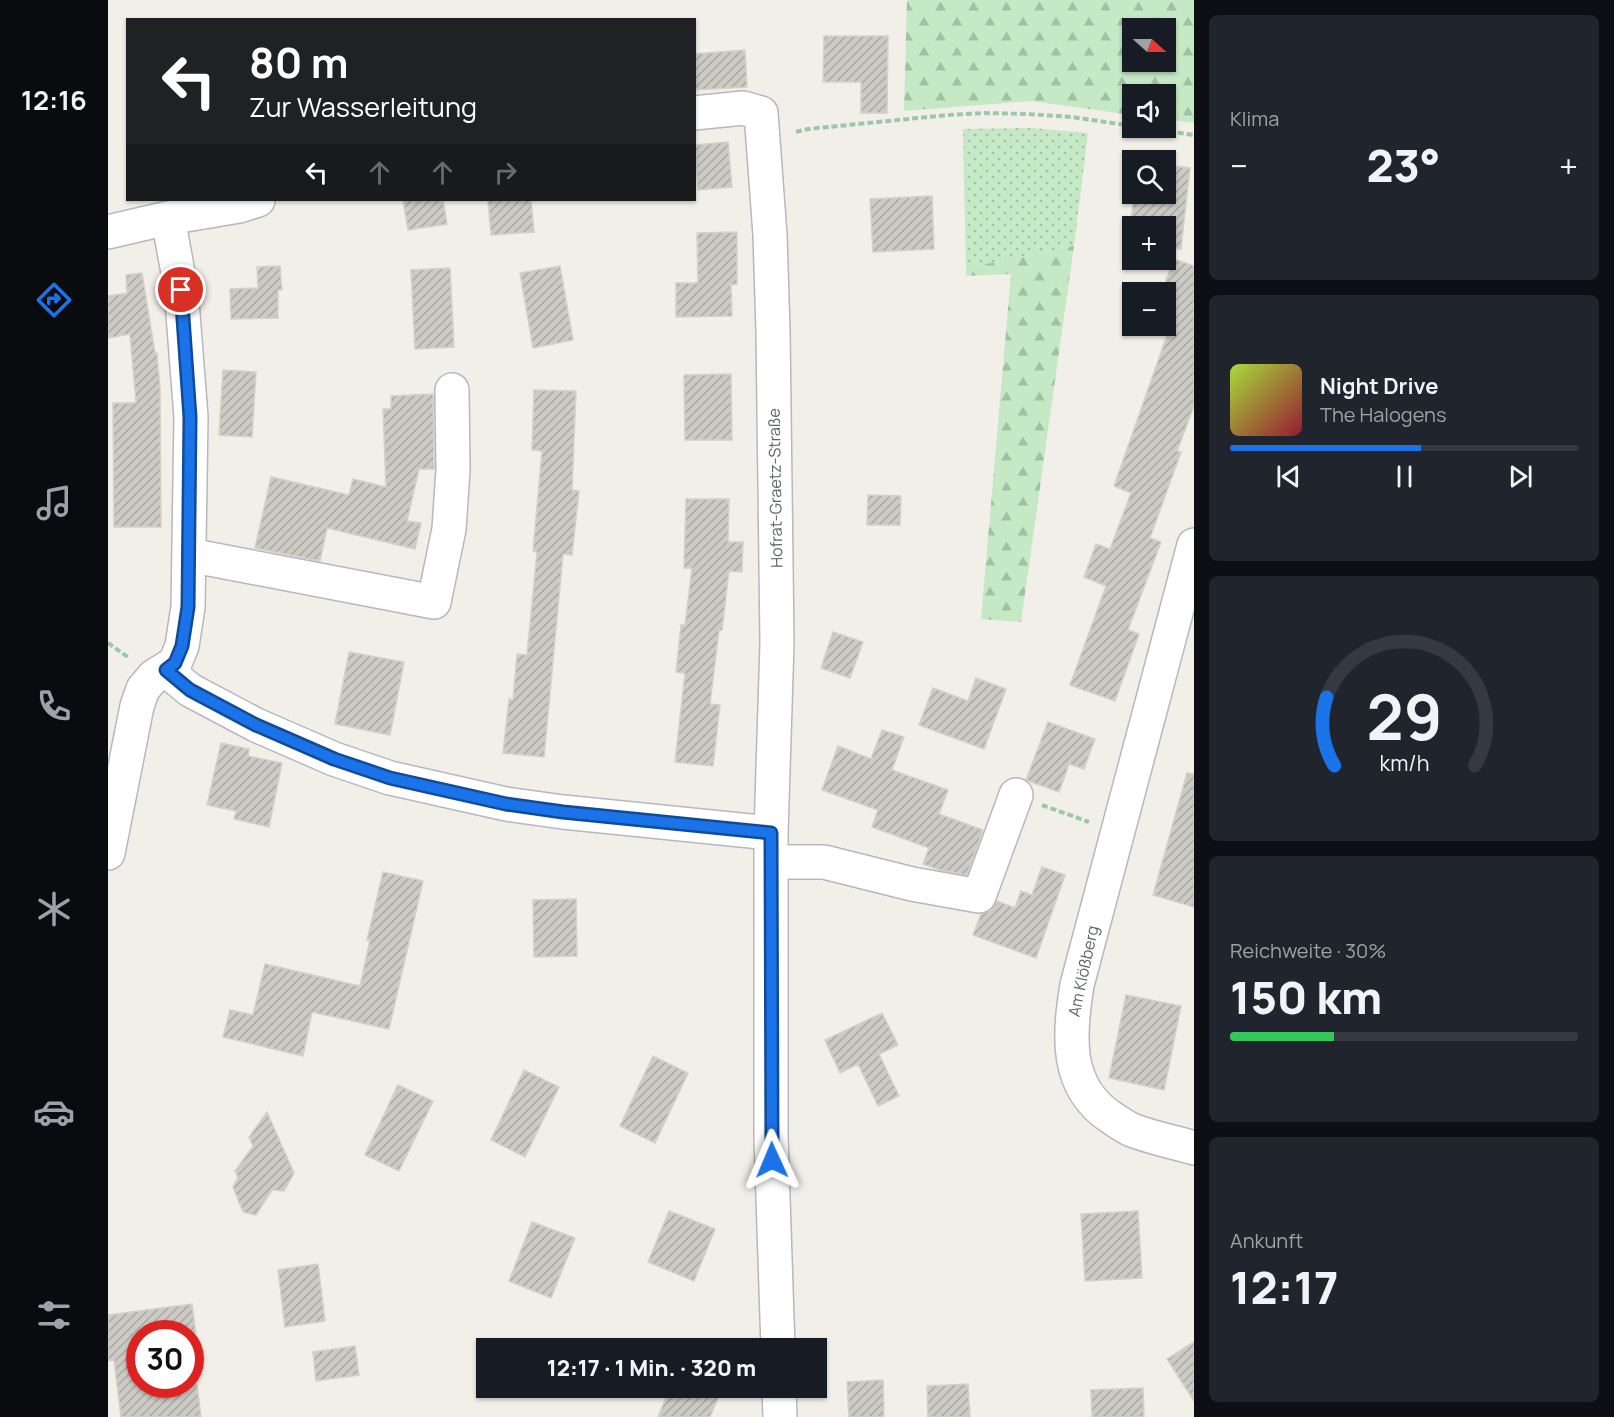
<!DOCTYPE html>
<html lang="de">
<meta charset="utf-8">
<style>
body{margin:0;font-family:Manrope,sans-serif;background:#20242c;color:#f1f3f6;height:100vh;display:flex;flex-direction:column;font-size:22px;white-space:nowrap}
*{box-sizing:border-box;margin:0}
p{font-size:20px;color:#9ea1a6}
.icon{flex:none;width:33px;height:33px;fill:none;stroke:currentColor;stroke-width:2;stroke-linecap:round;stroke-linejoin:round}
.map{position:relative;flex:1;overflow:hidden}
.details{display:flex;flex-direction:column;gap:15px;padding:15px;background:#0d0f14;width:420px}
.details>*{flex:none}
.banner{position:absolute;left:18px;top:18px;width:570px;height:183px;border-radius:0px;box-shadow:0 2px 4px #0004;background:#202124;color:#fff;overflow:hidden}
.needle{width:39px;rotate:111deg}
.controls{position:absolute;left:1014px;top:18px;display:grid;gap:12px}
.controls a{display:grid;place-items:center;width:54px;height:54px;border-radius:0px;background:#171b24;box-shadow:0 2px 4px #0004;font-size:30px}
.speed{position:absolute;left:18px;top:1320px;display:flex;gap:12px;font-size:30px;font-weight:700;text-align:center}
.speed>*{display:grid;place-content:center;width:78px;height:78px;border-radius:50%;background:#171b24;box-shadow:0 2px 4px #0004;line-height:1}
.speed .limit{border:9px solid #d22;background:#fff;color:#111}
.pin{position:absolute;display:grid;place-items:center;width:51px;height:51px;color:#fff;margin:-26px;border:3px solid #fff;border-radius:50%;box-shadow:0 2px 6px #0007}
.me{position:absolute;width:66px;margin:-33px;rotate:359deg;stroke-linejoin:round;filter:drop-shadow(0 0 4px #0008)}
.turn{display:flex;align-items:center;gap:21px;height:126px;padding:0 24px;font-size:27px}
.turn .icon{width:78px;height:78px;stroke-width:2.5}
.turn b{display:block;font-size:42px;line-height:51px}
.lanes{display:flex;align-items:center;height:57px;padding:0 24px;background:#0003;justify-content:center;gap:30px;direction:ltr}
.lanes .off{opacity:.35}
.big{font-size:45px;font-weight:800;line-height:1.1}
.details .widget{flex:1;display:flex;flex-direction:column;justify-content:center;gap:9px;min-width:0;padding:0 21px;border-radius:9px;background:#20242c}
.details .dial{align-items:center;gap:0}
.dial svg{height:156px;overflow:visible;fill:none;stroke:#363941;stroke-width:7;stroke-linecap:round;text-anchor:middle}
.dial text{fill:#f1f3f6;stroke:none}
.song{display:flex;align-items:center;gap:18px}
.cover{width:72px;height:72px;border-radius:9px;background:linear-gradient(135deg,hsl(80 70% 55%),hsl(350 70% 35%))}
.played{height:6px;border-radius:3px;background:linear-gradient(90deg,#1a73e8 55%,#363941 55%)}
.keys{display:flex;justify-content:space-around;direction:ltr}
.heat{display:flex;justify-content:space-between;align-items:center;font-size:33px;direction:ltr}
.charge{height:9px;border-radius:4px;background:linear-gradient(90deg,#34c759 30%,#363941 0)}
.trip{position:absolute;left:368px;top:1338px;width:351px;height:60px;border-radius:0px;background:#171b24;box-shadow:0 2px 4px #0004;font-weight:800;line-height:60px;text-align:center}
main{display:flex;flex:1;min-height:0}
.menu{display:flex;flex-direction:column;width:108px;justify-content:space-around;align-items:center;background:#090b0e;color:#9ea1a6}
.menu .icon{width:42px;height:42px}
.menu .on{color:#1a73e8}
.menu b{font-size:27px;color:#f1f3f6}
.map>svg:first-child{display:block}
</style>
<main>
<nav class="menu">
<b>12:16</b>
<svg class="icon on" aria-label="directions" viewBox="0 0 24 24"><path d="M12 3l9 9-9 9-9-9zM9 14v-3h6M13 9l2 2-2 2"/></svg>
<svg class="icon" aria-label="music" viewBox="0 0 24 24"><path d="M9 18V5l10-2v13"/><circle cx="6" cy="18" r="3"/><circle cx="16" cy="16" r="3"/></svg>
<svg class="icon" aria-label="phone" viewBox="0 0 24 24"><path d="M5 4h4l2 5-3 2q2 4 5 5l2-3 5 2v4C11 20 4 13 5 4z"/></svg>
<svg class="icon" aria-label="climate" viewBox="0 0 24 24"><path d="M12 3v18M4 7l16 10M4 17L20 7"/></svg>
<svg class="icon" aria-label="car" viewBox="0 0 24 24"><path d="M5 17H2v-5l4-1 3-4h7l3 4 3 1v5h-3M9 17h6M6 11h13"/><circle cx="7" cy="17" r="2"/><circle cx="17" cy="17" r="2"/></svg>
<svg class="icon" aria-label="filters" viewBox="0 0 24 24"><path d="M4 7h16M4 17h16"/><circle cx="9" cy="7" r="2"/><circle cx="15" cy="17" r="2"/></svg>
</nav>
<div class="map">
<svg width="1086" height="1417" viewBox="0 0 1086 1417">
<defs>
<pattern id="green-dots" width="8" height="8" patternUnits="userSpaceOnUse" patternTransform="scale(1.5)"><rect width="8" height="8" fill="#c5e8c5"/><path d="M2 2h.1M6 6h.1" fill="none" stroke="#a3c0a4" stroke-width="1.8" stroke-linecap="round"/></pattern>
<pattern id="forest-firs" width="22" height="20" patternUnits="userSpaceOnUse" patternTransform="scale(1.5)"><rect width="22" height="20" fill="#c5e8c5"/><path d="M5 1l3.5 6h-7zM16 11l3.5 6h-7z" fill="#a3c0a4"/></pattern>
<pattern id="building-hatch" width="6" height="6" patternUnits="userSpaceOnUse" patternTransform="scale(1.5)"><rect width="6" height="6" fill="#cccac5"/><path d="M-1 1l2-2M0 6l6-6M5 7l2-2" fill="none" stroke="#a9a8a4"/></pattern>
</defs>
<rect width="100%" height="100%" fill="#f1efe8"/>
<path fill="url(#green-dots)" d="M 924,128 L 980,133 L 966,246 L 858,268 L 855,129 Z"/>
<path fill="url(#forest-firs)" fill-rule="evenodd" d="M 799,0 L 1086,0 L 1086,123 L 1058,119 L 1058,94 L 1024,94 L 1024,115 L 923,101 L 796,111 ZM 1024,28 L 1058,28 L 1058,62 L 1024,62 Z
M 966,246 L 913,622 L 873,619 L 903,274 L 858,276 L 858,268 Z"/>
<path fill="url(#building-hatch)" stroke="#d6d1c6" stroke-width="1.5" d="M 716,36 L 780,36 L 779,113 L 753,113 L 753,82 L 715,82 Z
M 637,50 L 639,87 L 586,90 L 586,54 Z
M 620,142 L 624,187 L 590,190 L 587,145 Z
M 1058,165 L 1082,168 L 1073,249 L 1058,249 L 1058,226 L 1023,222 L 1026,194 L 1058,194 Z
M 824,196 L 826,249 L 765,252 L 762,199 Z
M 295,200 L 335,200 L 339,224 L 300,230 Z
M 380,200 L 423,200 L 426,232 L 383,235 Z
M 629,232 L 629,284 L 623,285 L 624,316 L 568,317 L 568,283 L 590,283 L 589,233 Z
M 1066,259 L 1086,266 L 1086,406 L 1069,451 L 1073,452 L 1042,538 L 1053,542 L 1020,630 L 1031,634 L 1007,701 L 962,685 L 998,586 L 976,577 L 988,544 L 1002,549 L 1023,493 L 1006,486 L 1064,321 L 1058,319 L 1058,280 Z
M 172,266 L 174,290 L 170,290 L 170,318 L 123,319 L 122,289 L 150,288 L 149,267 Z
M 452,266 L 465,340 L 425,348 L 412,273 Z
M 342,268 L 346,347 L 307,349 L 303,270 Z
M 34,273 L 47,353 L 49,353 L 52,389 L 53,527 L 6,527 L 5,403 L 28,403 L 22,334 L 0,338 L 0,296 L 19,293 L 18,275 Z
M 115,370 L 148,372 L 144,437 L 111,435 Z
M 623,374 L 624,440 L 577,440 L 576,375 Z
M 426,390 L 468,391 L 464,490 L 471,491 L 464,555 L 455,554 L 436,757 L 395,753 L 401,699 L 405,700 L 409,654 L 419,655 L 429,552 L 425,551 L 434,451 L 424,450 Z
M 325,394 L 326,469 L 311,469 L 299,521 L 313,523 L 307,549 L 219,528 L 212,561 L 147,548 L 163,477 L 241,495 L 245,479 L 278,487 L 275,409 L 283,409 L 283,396 Z
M 760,495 L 793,496 L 792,525 L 759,525 Z
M 578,499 L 621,499 L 620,542 L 635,542 L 634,572 L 621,571 L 614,630 L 611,630 L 602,704 L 612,705 L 605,766 L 567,762 L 577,673 L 568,672 L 573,625 L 577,625 L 584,568 L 576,568 Z
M 725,632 L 755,642 L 742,678 L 713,668 Z
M 241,652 L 296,662 L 282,735 L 227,724 Z
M 868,678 L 898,689 L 876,749 L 811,725 L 825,688 L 860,701 Z
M 940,722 L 987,739 L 976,769 L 961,764 L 951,792 L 918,780 Z
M 774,730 L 796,737 L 784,770 L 840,790 L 831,814 L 875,830 L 859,875 L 832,870 L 815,864 L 821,848 L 764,827 L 770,810 L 714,790 L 730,746 L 763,759 Z
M 113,743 L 141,749 L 140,756 L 174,763 L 161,827 L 126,819 L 128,811 L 99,805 Z
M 1079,773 L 1086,774 L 1086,907 L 1045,895 Z
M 934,867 L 957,875 L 928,958 L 865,935 L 873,914 L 883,910 L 889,901 L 907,908 L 913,891 L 924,895 Z
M 275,872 L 315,881 L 281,1029 L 204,1012 L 195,1056 L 115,1037 L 122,1010 L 145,1015 L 157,964 L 252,986 L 262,940 L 259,940 Z
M 468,899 L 469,956 L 426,957 L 425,900 Z
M 1018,995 L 1073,1006 L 1056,1090 L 1001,1078 Z
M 774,1013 L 790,1045 L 771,1054 L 791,1096 L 770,1106 L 750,1064 L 732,1073 L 717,1040 Z
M 545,1056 L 580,1073 L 547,1143 L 512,1126 Z
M 416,1070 L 451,1087 L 417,1157 L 383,1140 Z
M 290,1085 L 325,1101 L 291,1171 L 257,1155 Z
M 159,1112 L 186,1173 L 176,1191 L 164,1190 L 148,1215 L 135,1212 L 125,1187 L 130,1177 L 127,1171 L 145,1146 L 141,1137 Z
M 561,1211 L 607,1229 L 586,1281 L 540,1262 Z
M 1030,1211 L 1034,1278 L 977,1281 L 973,1214 Z
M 424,1222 L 467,1238 L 443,1298 L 401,1281 Z
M 210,1264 L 217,1321 L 177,1327 L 170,1270 Z
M 84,1304 L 88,1334 L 32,1334 L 32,1384 L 89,1384 L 93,1417 L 13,1417 L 6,1360 L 0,1361 L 0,1315 Z
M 1086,1342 L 1086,1401 L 1059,1359 Z
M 247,1346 L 251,1375 L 208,1381 L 205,1352 Z
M 775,1380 L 776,1417 L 741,1417 L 739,1382 Z
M 860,1384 L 862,1417 L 820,1417 L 819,1386 Z
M 562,1388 L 614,1388 L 602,1417 L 550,1417 Z
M 1035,1388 L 1036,1417 L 984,1417 L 983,1390 Z"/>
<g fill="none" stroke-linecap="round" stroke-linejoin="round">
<defs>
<path id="minor" d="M 586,113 L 635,108 L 653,113 L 662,235 L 665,331 L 669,643 L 663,833 L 663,1137 L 670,1348
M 0,232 L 60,218 L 131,206 L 150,200
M 1086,545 L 969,985 C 961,1034 956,1087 1004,1118 C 1010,1122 1017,1127 1024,1130 C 1044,1138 1066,1142 1086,1148
M 81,555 L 326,602 L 341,529 L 345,470 L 344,390
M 58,670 L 82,690 L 148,725 L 226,759 L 282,778 L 398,804 L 455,812 L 663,833
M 0,853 L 29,706 L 35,689 L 46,676 L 67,663 L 74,646 L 80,607 L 83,417 L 73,289 L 60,218
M 663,862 L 716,862 L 804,884 L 871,896 L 908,795
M 671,1388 L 672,1417"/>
</defs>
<use href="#minor" stroke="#b5b8bc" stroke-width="36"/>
<path stroke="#9cc7a9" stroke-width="4" stroke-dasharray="6 3" stroke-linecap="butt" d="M 1034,128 L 1086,135
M 688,132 L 700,129 L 840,115 L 876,113 L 919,114 L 964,117 L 1024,126
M 0,643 L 21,658
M 934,805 L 981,822"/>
<use href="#minor" stroke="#fff" stroke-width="33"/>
</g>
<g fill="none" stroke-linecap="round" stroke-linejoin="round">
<defs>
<path id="route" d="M 73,290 L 82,417 L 80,607 L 74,646 L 67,663 L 58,670 L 82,690 L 148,725 L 226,759 L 282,778 L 398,804 L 455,812 L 663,833 L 664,1160"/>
</defs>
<use href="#route" stroke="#114b97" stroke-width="15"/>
<use href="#route" stroke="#1a73e8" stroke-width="10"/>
</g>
<g text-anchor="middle" stroke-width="6" stroke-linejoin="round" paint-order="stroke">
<g font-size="16" fill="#5f6368" stroke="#fff">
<text transform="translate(667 488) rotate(-91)" y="6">Hofrat-Graetz-Straße</text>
<text transform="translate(975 971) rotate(-78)" y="6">Am Klößberg</text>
</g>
</g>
</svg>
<div class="controls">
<a><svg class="needle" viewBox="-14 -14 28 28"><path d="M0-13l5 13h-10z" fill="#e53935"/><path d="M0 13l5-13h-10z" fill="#9ea1a6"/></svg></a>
<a><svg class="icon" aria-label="sound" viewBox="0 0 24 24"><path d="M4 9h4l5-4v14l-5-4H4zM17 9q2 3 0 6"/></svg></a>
<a><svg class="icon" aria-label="search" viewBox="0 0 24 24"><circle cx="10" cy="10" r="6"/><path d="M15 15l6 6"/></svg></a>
<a>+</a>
<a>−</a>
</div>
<div class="speed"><div class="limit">30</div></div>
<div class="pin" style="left:73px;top:290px;background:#d93025"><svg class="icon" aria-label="arrive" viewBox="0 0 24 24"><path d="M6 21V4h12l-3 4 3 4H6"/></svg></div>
<svg class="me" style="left:664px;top:1160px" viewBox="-20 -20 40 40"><path d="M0-17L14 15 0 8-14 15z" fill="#1a73e8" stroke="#fff" stroke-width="4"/></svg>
<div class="trip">12:17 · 1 Min. · 320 m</div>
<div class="banner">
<div class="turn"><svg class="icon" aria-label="left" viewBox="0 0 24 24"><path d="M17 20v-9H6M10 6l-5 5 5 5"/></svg><div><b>80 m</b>Zur Wasserleitung</div></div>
<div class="lanes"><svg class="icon" aria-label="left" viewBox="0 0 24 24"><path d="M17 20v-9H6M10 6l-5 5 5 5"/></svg><svg class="icon off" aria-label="ahead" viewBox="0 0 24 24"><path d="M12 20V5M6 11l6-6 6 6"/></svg><svg class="icon off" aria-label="ahead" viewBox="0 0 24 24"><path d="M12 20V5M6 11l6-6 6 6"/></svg><svg class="icon off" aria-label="right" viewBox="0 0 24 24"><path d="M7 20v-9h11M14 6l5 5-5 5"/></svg></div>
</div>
</div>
<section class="details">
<div class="widget"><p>Klima</p>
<div class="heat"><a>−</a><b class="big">23°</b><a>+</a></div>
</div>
<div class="widget">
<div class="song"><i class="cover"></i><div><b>Night Drive</b><p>The Halogens</p></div></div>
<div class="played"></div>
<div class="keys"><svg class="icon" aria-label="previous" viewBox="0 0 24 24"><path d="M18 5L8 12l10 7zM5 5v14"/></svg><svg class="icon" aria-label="pause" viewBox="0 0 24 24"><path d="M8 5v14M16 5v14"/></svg><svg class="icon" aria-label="next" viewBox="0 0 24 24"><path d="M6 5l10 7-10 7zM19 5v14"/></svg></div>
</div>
<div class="widget dial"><svg viewBox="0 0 100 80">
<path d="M14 69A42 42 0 1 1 86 69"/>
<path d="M14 69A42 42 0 0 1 10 34" stroke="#1a73e8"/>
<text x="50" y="56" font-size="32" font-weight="700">29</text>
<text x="50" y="72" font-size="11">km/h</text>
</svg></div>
<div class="widget"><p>Reichweite · 30%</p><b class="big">150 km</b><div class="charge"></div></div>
<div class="widget"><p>Ankunft</p><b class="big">12:17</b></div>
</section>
</main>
